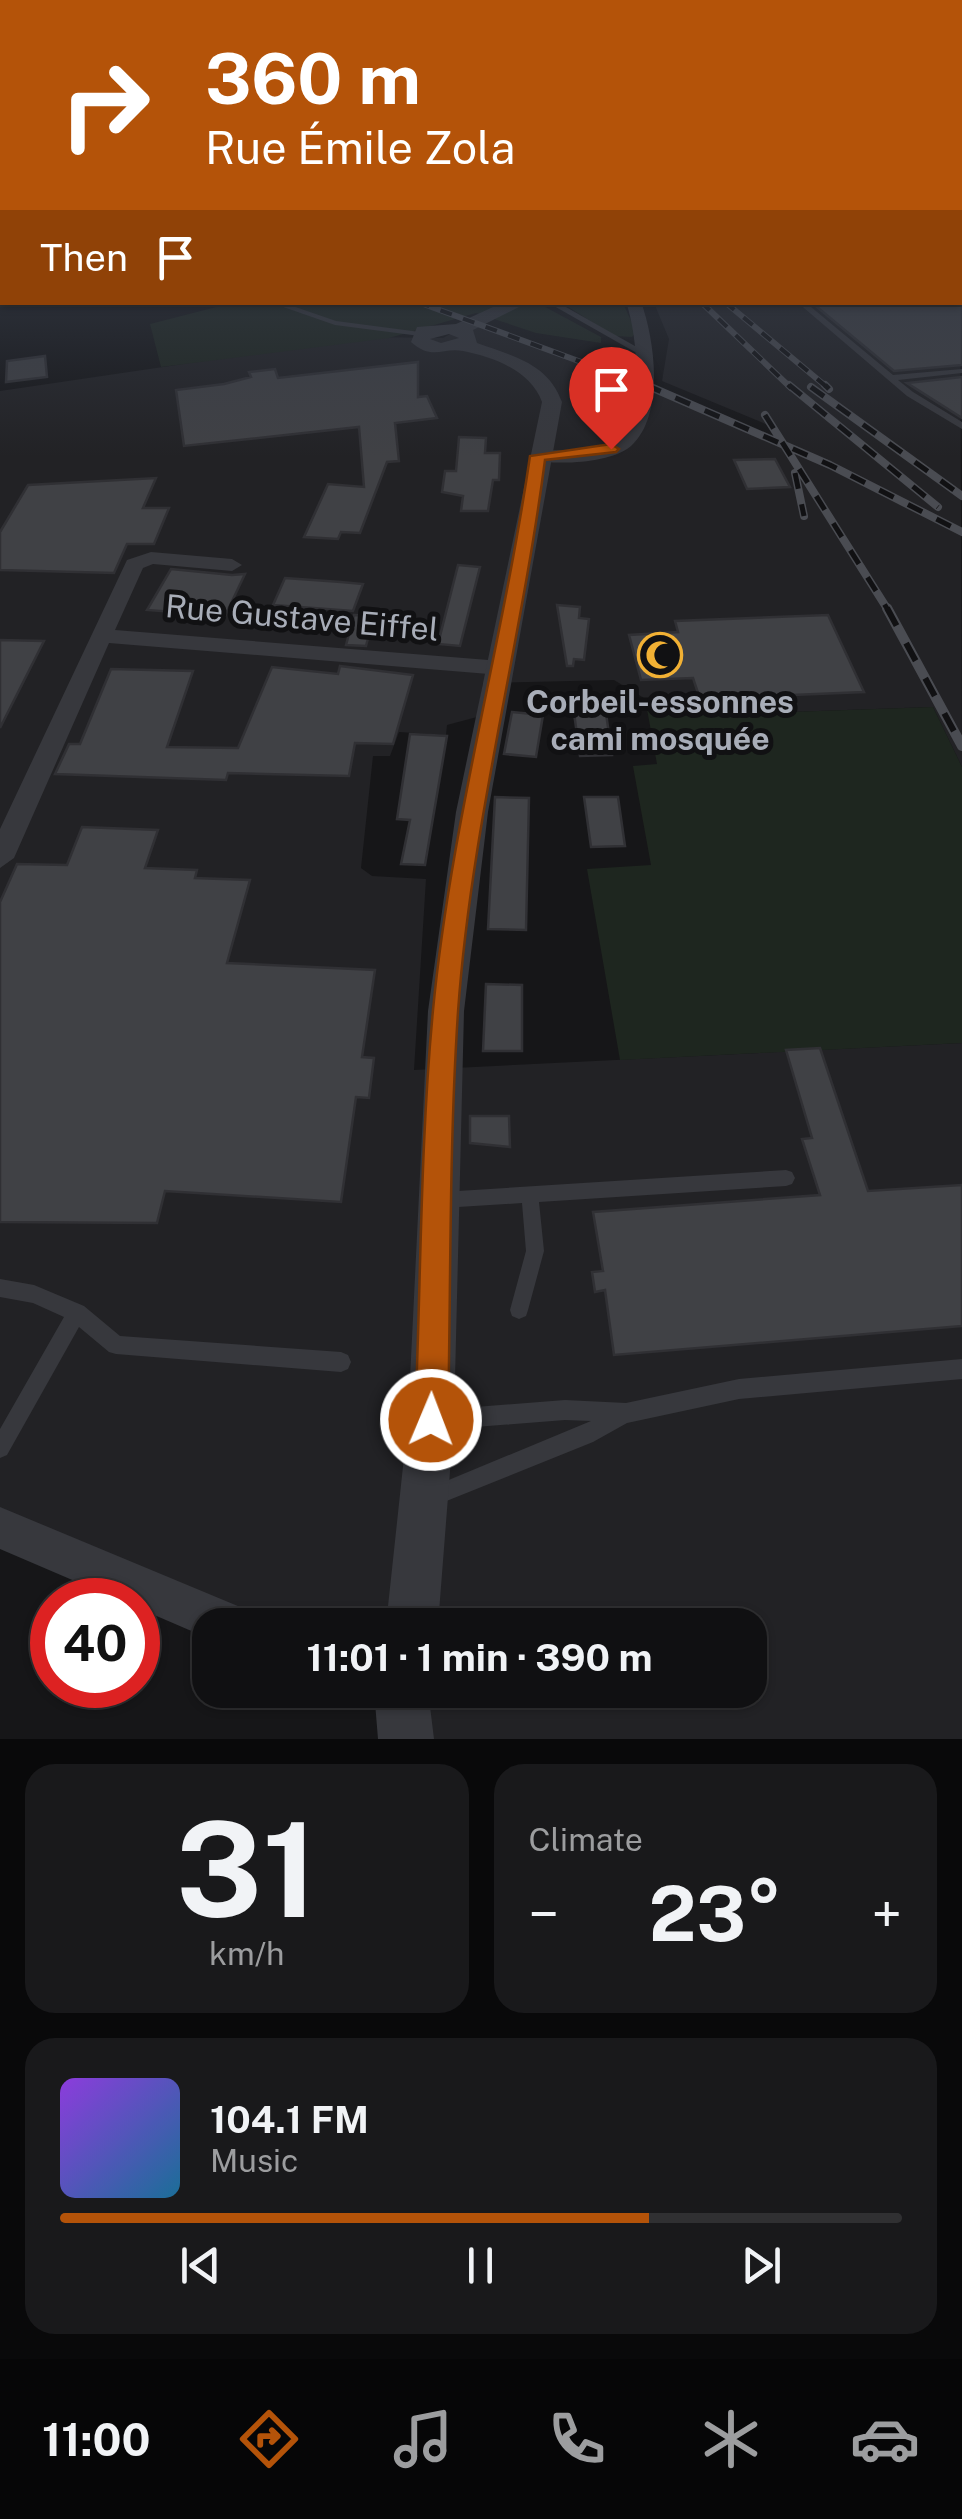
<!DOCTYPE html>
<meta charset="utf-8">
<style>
body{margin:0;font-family:"Public Sans",sans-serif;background:#19191b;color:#f1f3f6;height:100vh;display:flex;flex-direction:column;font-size:38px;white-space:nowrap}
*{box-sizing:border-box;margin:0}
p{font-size:32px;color:#9c9d9f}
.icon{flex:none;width:55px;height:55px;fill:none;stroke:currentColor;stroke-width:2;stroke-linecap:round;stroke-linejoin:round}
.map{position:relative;height:1739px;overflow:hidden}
.side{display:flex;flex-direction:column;gap:25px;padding:25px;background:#09090a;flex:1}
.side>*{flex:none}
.guide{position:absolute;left:0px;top:0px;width:962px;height:305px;box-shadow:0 2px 8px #0004,0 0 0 2px #303032;background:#b45309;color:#fff;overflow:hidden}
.speed{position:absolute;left:30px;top:1578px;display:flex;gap:20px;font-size:50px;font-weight:700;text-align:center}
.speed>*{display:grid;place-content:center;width:130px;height:130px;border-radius:50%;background:#101012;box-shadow:0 2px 8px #0004,0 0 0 2px #303032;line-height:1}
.speed .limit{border:15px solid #d22;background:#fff;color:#111}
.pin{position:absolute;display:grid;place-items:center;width:85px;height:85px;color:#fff;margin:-102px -42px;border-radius:50% 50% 50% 0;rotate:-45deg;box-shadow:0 0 10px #0007}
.pin .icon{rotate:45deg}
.me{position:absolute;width:110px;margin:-55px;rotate:1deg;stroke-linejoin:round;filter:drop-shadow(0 0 8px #0008)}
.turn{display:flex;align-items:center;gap:35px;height:210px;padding:0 40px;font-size:45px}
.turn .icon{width:130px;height:130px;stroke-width:2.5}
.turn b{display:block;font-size:70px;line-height:85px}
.then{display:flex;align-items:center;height:95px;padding:0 40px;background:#0003;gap:20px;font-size:38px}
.big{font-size:75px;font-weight:700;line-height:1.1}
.side .widget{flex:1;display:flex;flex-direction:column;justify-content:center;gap:15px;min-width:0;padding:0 35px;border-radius:30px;background:#19191b}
.side .dial{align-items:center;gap:0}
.dial b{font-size:130px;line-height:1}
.song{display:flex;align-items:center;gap:30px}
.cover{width:120px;height:120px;border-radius:15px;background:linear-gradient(135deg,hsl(270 70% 55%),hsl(200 70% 35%))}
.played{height:10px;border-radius:5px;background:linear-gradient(90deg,#b45309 70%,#303032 70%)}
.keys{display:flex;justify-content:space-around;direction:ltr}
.heat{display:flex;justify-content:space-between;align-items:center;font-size:55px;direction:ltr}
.side .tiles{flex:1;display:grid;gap:25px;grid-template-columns:1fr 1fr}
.widget:last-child{grid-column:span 2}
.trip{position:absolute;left:192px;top:1608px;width:575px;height:100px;border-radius:30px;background:#101012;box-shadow:0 2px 8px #0004,0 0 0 2px #303032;font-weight:700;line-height:100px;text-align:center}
.tab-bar{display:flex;height:160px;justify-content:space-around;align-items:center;background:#060607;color:#9c9d9f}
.tab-bar .icon{width:70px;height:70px}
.tab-bar .on{color:#b45309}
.tab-bar b{font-size:45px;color:#f1f3f6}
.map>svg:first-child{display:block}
</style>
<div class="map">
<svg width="962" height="1739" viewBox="0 0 962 1739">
<rect width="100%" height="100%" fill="#161618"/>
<path fill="#222225" d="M 960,269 L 962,767 L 933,707 L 674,716 L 614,680 L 483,683 L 477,717 L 447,725 L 446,735 L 399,732 L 390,756 L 373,756 L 361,868 L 372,876 L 426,879 L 414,1070 L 962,1043 L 962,1739 L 406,1739 L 401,1690 L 750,1690 L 750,1625 L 229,1625 L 0,1528 L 0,391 L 367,337 L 443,338 L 472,322 L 669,393 L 779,441 L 768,425 L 662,381 L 669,339 L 654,303 L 960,302 Z"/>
<path fill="#1e261f" d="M 536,302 L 601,337 L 601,343 L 536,333 L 476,313 L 389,338 L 161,367 L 150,324 L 232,303 Z
M 562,303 L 623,303 L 636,332 L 632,337 L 614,336 Z
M 645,698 L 674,716 L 933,707 L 962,767 L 962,1043 L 620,1060 L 587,869 L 651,865 L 633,766 L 657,764 Z"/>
<path fill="#404145" stroke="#303034" stroke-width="2.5" d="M 811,302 L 962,302 L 962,365 L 894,371 Z
M 45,356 L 47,377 L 6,382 L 7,361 Z
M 418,362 L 418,397 L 427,396 L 437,418 L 395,423 L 399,461 L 387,462 L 360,533 L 341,532 L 338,539 L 304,537 L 328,484 L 364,487 L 359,427 L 184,446 L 176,390 L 224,384 L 251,377 L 249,372 L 275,369 L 278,378 Z
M 962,377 L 962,418 L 907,383 Z
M 459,437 L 486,438 L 485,453 L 500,453 L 499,480 L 493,480 L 488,511 L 461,511 L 463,496 L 442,492 L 445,471 L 456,471 Z
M 775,459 L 790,487 L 747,489 L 734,460 Z
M 156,478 L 143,508 L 169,508 L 154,544 L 127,544 L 114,573 L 0,570 L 0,532 L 28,485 Z
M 458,565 L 480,567 L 460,646 L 438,644 Z
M 171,569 L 232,575 L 245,574 L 225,616 L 147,610 Z
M 285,578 L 341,582 L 363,584 L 353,611 L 273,605 Z
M 557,605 L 580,607 L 579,618 L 589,619 L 584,660 L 574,659 L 573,666 L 567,666 Z
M 354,615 L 374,616 L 366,646 L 346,645 Z
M 828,615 L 864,692 L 700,699 L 693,678 L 641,680 L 629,635 L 678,632 L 675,621 Z
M 0,640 L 44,641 L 0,728 Z
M 340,666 L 413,675 L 393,744 L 355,743 L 349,776 L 228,773 L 226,780 L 55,774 L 69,744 L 80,744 L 111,669 L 193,671 L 167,747 L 238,748 L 272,667 L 338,674 Z
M 512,712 L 543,715 L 536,757 L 504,754 Z
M 574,713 L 606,713 L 612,755 L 580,756 Z
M 410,734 L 447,736 L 425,865 L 401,864 L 410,820 L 397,819 Z
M 495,797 L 529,798 L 526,930 L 488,929 Z
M 584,797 L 618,797 L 625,846 L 591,847 Z
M 82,827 L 158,830 L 145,868 L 197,870 L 195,878 L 250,880 L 227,963 L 375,970 L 362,1057 L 374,1058 L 369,1098 L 356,1097 L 341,1202 L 165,1191 L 157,1223 L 0,1222 L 0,902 L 17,864 L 67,865 Z
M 486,984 L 522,985 L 522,1051 L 483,1051 Z
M 820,1048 L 868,1191 L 962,1185 L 962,1326 L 614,1355 L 605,1290 L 595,1292 L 592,1272 L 603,1271 L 593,1212 L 820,1195 L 802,1139 L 812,1138 L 786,1050 Z
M 470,1116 L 509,1116 L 510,1147 L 470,1143 Z"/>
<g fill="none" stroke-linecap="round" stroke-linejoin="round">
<path fill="#37383d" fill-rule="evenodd" d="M 269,302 L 281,302 L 336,321 L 420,332 L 424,334 L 420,336 L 335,325 Z
M 547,302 L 557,302 L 649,354 L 642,356 Z
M 797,302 L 805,302 L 893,375 L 962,369 L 962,373 L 898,380 L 913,392 L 962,422 L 962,429 L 907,396 Z
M 786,1170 L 792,1172 L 795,1178 L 792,1184 L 786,1186 L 539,1202 L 544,1251 L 528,1310 L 526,1316 L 519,1319 L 512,1316 L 510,1310 L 526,1251 L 522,1203 L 442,1208 L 436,1206 L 433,1200 L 436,1194 L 442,1192 Z
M 0,1279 L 34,1285 L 84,1306 L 120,1336 L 341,1352 L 348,1355 L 351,1362 L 348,1369 L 341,1372 L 116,1354 L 109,1352 L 79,1327 L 7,1455 L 0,1458 L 0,1429 L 64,1317 L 33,1303 L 0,1297 Z
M 962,1359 L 962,1379 L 739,1399 L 627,1423 L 593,1442 L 434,1506 L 427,1503 L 424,1496 L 427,1489 L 591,1421 L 565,1420 L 437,1430 L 430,1427 L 427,1420 L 430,1413 L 437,1410 L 565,1400 L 626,1403 L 739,1379 Z"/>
<path fill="#37383d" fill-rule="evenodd" d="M 626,302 L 641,302 C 655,340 665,415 631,446 C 610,464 557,465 531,460 L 529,456 L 538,450 C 560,450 589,453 609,443 C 647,425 638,336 626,302 Z
M 151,552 L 232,559 L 242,565 L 232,571 L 153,564 L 143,568 L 115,630 L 501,661 L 513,668 L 501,675 L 109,643 L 14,858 L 0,868 L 0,829 L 127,560 Z
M 0,1507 L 245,1609 L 251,1625 L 210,1625 L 210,1639 L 138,1608 L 138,1600 L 119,1600 L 0,1549 Z"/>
<path fill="#37383d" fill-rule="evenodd" d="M 504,302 L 529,302 L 473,330 L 477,343 C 513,356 548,363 562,402 L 488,812 L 464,1011 L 454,1420 L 438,1625 L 386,1625 L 408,1420 L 428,1011 L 456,812 L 542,402 C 531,371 494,357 463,351 C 443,347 432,361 411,342 L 417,327 L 456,324 ZM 449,334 L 459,338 L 441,343 L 430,339 Z
M 374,1690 L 428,1690 L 434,1739 L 378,1739 Z"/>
<path fill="#45474d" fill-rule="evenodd" d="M 960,251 L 962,252 L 962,264 L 960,263 Z"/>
<path fill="#5b5e65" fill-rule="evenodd" d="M 960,214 L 962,214 L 962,223 L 960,223 Z"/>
<defs>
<path id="rail-far2" d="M 418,302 L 652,388
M 701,302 L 791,388
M 725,302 L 828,388"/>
<path id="rail-far1" d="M 646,385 L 830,465 L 962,532
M 789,385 L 938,507
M 825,385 L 829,389
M 811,387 L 962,496
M 765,415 L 888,610
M 795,473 L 804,516"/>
<path id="rail" d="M 887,608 L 962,746"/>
</defs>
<use href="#rail-far2" stroke="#4a4c52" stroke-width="6"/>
<use href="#rail-far1" stroke="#4a4c52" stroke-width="8"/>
<use href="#rail" stroke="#4a4c52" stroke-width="10"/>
<use href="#rail-far2" stroke="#111113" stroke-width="4" stroke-dasharray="12" stroke-linecap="butt"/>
<use href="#rail-far1" stroke="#111113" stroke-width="5" stroke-dasharray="16" stroke-linecap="butt"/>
<use href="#rail" stroke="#111113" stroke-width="6" stroke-dasharray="20" stroke-linecap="butt"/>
</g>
<linearGradient id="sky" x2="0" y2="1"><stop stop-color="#0c0c0d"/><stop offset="0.47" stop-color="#363c48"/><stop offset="1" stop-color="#363c48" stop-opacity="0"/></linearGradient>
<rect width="962" height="457" fill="url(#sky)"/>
<path fill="#b45309" stroke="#753606" stroke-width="2.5" d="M 611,444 L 619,449 L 616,452 L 545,460 C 521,645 471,826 458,1012 C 449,1148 451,1285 448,1420 L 443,1432 L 431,1437 L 420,1432 L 415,1420 C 421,1284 420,1146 433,1010 C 451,823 503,642 530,456 Z"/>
<defs>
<symbol id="mosque-ring" viewBox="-11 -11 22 22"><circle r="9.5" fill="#111113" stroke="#f2b134" stroke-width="1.5"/><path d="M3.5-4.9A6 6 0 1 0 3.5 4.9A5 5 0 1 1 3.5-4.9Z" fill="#f2b134"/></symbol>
</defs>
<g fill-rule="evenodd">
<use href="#mosque-ring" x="635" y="630" width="50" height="50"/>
</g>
<g text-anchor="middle" stroke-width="10" stroke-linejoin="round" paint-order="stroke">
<g font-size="32" fill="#a8adb8" stroke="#111113">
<text transform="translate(302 618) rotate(5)" y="11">Rue Gustave Eiffel</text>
</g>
<g font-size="32" font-weight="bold" fill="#a8adb8" stroke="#111113">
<text x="660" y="713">Corbeil-essonnes<tspan x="660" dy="37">cami mosquée</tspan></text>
</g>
</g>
</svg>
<div class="speed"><div class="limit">40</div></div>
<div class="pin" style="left:611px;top:449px;background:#d93025"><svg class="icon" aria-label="arrive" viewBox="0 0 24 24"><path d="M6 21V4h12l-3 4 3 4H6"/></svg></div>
<svg class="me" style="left:431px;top:1420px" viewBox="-20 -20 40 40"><circle r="17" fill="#b45309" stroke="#fff" stroke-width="3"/><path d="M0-11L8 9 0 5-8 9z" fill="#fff"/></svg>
<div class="trip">11:01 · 1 min · 390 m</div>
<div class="guide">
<div class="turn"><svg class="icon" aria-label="right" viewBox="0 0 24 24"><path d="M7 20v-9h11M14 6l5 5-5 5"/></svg><div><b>360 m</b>Rue Émile Zola</div></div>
<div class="then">Then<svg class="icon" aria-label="arrive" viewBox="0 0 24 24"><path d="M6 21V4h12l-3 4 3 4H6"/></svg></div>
</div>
</div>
<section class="side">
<div class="tiles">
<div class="widget dial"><b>31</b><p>km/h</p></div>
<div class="widget"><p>Climate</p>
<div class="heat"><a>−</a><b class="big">23°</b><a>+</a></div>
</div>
<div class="widget">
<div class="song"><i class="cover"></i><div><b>104.1 FM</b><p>Music</p></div></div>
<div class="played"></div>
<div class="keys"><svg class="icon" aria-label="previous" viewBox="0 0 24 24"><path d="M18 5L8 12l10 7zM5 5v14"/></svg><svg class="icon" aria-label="pause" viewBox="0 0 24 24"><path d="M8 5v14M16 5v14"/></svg><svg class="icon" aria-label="next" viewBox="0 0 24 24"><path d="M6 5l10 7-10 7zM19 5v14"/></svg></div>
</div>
</div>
</section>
<nav class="tab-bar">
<b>11:00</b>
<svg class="icon on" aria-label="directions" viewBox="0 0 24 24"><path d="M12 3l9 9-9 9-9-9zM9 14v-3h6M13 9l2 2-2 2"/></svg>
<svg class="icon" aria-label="music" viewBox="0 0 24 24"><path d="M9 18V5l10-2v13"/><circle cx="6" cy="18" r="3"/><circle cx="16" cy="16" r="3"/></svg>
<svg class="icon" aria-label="phone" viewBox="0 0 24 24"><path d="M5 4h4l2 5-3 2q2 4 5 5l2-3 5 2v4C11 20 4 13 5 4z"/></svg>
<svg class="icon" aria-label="climate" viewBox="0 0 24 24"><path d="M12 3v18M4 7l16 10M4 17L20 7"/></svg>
<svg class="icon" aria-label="car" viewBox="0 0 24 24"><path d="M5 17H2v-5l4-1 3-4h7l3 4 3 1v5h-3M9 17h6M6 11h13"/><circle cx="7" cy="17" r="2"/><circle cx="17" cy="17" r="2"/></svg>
</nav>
